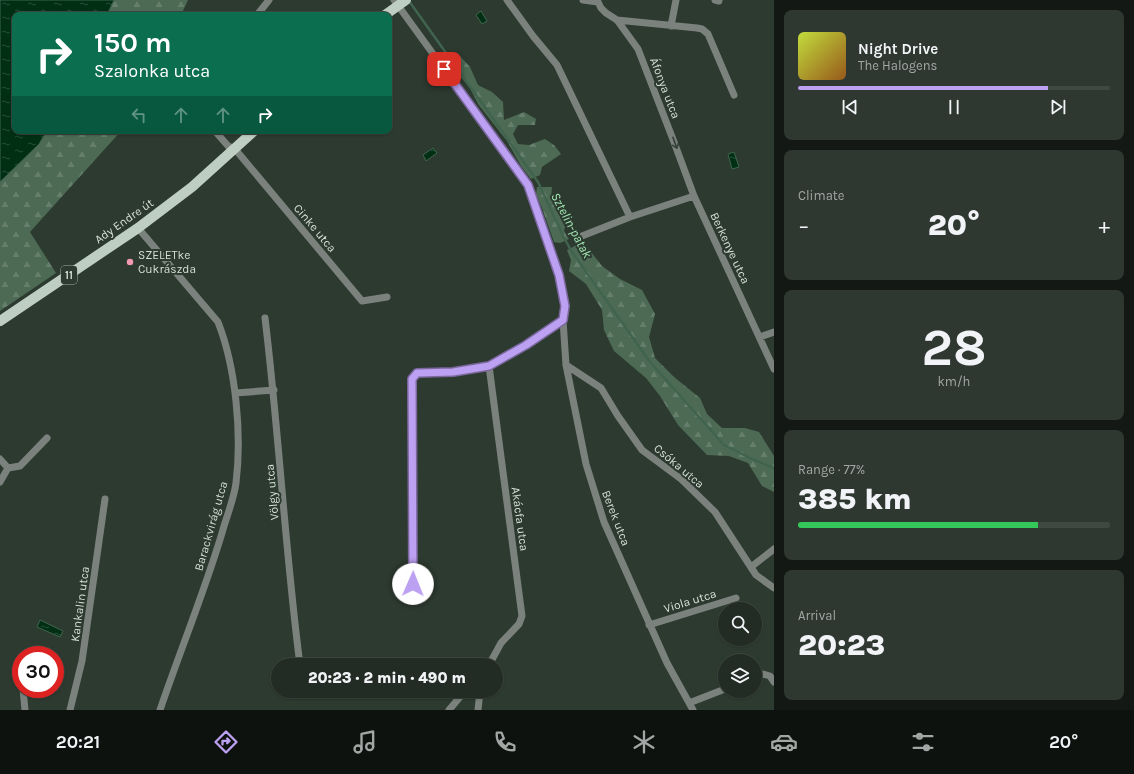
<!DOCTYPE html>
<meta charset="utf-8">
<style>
body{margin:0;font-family:Karla,sans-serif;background:#2e3831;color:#f1f3f6;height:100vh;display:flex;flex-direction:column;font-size:15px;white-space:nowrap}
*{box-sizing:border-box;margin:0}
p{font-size:13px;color:#a2a7a6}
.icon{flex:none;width:22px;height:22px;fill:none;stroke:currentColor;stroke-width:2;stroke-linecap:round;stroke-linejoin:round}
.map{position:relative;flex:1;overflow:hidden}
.sheet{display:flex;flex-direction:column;gap:10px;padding:10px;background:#131814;width:360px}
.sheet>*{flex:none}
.guide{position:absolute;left:12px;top:12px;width:380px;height:122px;border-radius:8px;box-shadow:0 1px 3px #0004,0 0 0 1px #3f4841;background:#0b6e4f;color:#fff;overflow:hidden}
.fabs{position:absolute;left:718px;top:602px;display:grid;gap:8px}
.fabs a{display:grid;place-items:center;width:44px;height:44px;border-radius:50%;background:#222c24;box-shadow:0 1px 3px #0004,0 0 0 1px #3f4841;font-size:20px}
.speed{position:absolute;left:12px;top:646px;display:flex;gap:8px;font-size:20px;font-weight:700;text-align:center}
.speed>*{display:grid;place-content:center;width:52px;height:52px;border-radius:50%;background:#222c24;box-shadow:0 1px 3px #0004,0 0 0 1px #3f4841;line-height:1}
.speed .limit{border:6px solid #d22;background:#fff;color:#111}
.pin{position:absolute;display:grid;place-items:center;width:34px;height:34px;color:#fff;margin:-17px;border-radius:8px;box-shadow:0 2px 6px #0006}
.me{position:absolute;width:44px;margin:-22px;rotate:1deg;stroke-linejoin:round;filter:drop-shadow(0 0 3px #0008)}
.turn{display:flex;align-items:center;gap:14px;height:84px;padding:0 16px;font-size:18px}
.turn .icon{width:52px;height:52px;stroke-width:2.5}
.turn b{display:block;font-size:28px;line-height:34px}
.lanes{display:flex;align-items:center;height:38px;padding:0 16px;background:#0003;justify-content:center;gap:20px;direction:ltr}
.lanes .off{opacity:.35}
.big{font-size:30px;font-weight:800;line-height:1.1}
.sheet .tile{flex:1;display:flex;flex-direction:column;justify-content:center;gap:6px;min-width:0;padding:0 14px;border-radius:8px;background:#2e3831}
.sheet .dial{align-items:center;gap:0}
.dial b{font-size:52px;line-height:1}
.song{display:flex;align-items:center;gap:12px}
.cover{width:48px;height:48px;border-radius:6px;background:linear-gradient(135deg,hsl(70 70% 55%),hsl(30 70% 35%))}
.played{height:4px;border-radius:2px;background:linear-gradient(90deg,#bca0f2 80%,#3f4841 80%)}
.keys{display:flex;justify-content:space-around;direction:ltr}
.heat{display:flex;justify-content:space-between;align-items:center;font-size:22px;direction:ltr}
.charge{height:6px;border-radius:3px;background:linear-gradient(90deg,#34c759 77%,#3f4841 0)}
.trip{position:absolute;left:271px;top:658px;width:232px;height:40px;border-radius:20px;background:#222c24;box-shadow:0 1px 3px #0004,0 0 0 1px #3f4841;font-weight:800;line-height:40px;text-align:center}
.dock{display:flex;height:64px;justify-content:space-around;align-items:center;background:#0e120e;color:#a2a7a6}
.dock .icon{width:28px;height:28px}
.dock .selected{color:#bca0f2}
.dock b{font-size:18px;color:#f1f3f6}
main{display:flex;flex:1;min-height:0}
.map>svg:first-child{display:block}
</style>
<main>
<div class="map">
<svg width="774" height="710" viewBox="0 0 774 710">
<defs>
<pattern id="forest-firs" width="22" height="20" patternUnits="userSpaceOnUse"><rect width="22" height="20" fill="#4c6a54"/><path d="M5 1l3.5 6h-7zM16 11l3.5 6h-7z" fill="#657f6c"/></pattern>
<pattern id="water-ripples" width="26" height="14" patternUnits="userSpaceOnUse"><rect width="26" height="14" fill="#012f14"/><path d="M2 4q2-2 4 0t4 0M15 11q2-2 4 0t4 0" fill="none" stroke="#254d35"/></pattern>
</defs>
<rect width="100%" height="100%" fill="#2d3a30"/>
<path fill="url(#forest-firs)" d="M 114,0 L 188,0 L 181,15 L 107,15 Z
M 459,55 L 470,67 L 478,85 L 492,92 L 503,102 L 504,120 L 524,112 L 536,119 L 535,125 L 518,125 L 513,134 L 518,144 L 529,145 L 545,139 L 554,145 L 561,154 L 542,167 L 540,175 L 531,179 L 521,166 L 507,141 L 478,104 L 470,88 L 454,69 L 455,57 Z
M 47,131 L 121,131 L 30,232 L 56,273 L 0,311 L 0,182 L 39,144 Z
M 537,187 L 552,187 L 551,198 L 565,227 L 564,231 L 569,239 L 560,243 L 554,242 L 542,208 L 536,194 Z
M 583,242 L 602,266 L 620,279 L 642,290 L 655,314 L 649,337 L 655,358 L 674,377 L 700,398 L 707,414 L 722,428 L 745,428 L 759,432 L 774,456 L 774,492 L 762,486 L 748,463 L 729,456 L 707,455 L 678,425 L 660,396 L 646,378 L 614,351 L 604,330 L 602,310 L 586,284 L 569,271 L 571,260 L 567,250 Z"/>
<path fill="url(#water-ripples)" stroke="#41644f" d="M 0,0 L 114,0 L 107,15 L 15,15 L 15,131 L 47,131 L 39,144 L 0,182 Z
M 481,11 L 487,21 L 482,24 L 476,15 Z
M 433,148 L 437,153 L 426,161 L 423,155 Z
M 734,152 L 739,167 L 732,169 L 728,154 Z
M 40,620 L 63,631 L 60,637 L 37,627 Z"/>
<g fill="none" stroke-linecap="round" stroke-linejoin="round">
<path stroke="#41644f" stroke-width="2.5" d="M 409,1 L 538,182 L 563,236 L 572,252 L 650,362 L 724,445 L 752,459 L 774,468"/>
<path stroke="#7b827d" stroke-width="7" d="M 394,0 L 528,185 L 559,275 L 565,306 L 563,320 L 566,365 L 586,464 L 604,522 L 667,663 L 693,710
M 507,0 L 533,36 L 557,65 L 630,217
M 583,0 L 598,2
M 597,0 L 601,8 L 606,13 L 617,20 L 638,49 L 674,142 L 694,196
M 715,0 L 719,1
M 257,15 L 269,0
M 617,20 L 697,28 L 702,29 L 708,34 L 734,95
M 671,26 L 676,0
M 215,131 L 228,146 L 235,149 L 362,301 L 387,297
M 138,228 L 218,322 C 236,368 242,434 236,483 C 234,499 226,518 222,533 C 204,593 180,651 160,710
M 582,236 L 630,217 L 694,196 L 774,369
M 265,318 C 279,433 285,550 300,665
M 760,337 L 774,332
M 566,365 L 601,388 L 618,416 L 642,450 L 681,479 L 715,512 L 756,575 L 774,588
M 489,366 L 522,616 L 519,624 L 501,643 L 489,665
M 236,393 L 274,390
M 0,459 L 8,468
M 8,468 L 20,466 L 47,438
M 0,482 L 8,468
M 751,567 L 774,549
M 413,597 L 412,379 L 417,373 L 453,372 L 489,366 L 526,345 L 563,320
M 649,625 L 736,598
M 755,677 L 763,674 L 770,676 L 774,682
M 23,689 L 25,710
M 689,703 L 725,689
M 70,710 L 82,661 L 105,499
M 449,710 L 465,691
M 478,710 L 480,691"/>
<path stroke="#bfcec2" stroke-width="10" d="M 385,15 L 406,0
M 0,321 L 138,228 L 192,187 L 254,131"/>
</g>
<defs><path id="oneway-shaft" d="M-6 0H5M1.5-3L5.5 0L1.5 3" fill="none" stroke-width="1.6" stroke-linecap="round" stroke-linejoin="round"/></defs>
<use stroke="#354138" href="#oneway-shaft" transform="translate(675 143) rotate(70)"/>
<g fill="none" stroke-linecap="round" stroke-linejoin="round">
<defs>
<path id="route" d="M 413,584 L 412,379 L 417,373 L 453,372 L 489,366 L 526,345 L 563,320 L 565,306 L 559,275 L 528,185 L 444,69"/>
</defs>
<use href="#route" stroke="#7a689d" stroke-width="10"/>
<use href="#route" stroke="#bca0f2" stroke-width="7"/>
</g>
<circle fill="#f19ab2" stroke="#2d3a30" stroke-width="1.5" cx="130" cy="262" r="4"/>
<g text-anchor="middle" stroke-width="4" stroke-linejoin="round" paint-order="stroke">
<rect fill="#2d3a30" stroke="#a3aea6" stroke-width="1" x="61" y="266" width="16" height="18" rx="3"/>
<g font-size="11" font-weight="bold" fill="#d6dfd8">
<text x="69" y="279">11</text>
</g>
<g font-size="12" fill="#d6dfd8" stroke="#2d3a30">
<text transform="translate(665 88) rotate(69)" y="4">Áfonya utca</text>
<text transform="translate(124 221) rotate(-35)" y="4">Ady Endre út</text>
<text transform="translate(315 228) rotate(50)" y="4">Cinke utca</text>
<text transform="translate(730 248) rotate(65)" y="4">Berkenye utca</text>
<text transform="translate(679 466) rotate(40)" y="4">Csóka utca</text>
<text transform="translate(272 492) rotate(-95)" y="4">Völgy utca</text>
<text transform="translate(616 518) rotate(69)" y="4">Berek utca</text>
<text transform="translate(520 519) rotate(82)" y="4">Akácfa utca</text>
<text transform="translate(211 526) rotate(-74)" y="4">Barackvirág utca</text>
<text transform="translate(690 601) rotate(-17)" y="4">Viola utca</text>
<text transform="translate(80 604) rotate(-82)" y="4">Kankalin utca</text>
</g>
<g font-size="12" fill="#d6dfd8" stroke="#2d3a30" text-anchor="start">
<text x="138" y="259">SZELETke<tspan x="138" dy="14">Cukrászda</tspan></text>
</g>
<g font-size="13" font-style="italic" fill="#a0e5b2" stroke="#2d3a30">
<text transform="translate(572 225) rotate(62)" y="5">Sztelin-patak</text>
</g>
</g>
</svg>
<div class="fabs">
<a><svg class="icon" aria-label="search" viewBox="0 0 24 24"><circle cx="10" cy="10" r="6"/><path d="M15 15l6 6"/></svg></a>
<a><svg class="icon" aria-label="layers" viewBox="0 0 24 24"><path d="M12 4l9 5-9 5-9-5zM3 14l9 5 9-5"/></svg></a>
</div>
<div class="speed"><div class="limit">30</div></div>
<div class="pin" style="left:444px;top:69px;background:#d93025"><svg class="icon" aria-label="arrive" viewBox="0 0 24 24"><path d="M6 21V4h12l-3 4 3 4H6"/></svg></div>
<svg class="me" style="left:413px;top:584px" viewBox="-20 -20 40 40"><circle r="19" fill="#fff"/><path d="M0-13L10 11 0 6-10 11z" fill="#bca0f2"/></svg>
<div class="trip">20:23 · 2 min · 490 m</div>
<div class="guide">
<div class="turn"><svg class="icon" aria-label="right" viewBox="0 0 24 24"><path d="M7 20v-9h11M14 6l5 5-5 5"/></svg><div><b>150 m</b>Szalonka utca</div></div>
<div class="lanes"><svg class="icon off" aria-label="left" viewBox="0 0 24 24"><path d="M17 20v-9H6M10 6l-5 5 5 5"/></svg><svg class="icon off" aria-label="ahead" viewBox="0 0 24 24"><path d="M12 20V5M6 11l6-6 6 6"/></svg><svg class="icon off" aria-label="ahead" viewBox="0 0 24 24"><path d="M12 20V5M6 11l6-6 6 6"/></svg><svg class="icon" aria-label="right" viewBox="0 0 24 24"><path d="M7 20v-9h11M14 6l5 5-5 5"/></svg></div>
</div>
</div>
<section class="sheet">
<div class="tile">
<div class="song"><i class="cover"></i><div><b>Night Drive</b><p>The Halogens</p></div></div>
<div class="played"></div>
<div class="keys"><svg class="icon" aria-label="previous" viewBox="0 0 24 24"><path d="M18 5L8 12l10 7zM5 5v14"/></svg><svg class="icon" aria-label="pause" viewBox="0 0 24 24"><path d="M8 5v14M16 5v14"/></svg><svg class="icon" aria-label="next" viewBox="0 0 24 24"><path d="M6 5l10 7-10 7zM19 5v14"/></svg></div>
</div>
<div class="tile"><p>Climate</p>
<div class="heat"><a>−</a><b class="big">20°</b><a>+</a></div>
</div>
<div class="tile dial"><b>28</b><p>km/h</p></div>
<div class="tile"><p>Range · 77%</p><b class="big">385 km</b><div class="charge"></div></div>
<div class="tile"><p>Arrival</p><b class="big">20:23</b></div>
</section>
</main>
<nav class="dock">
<b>20:21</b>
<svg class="icon selected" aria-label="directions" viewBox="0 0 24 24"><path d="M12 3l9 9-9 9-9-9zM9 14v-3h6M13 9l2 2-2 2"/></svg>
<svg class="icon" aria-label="music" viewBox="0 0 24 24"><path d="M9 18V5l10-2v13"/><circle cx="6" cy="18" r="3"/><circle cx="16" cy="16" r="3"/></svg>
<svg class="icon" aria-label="phone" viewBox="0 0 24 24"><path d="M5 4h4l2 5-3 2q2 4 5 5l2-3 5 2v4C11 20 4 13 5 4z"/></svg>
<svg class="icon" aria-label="climate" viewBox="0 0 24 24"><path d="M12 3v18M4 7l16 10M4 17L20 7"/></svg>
<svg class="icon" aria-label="car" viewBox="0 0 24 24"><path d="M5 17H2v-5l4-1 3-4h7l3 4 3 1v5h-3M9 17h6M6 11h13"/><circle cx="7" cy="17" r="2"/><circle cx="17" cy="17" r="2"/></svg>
<svg class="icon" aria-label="filters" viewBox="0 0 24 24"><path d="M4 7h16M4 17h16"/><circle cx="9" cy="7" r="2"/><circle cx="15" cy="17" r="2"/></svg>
<b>20°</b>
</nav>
